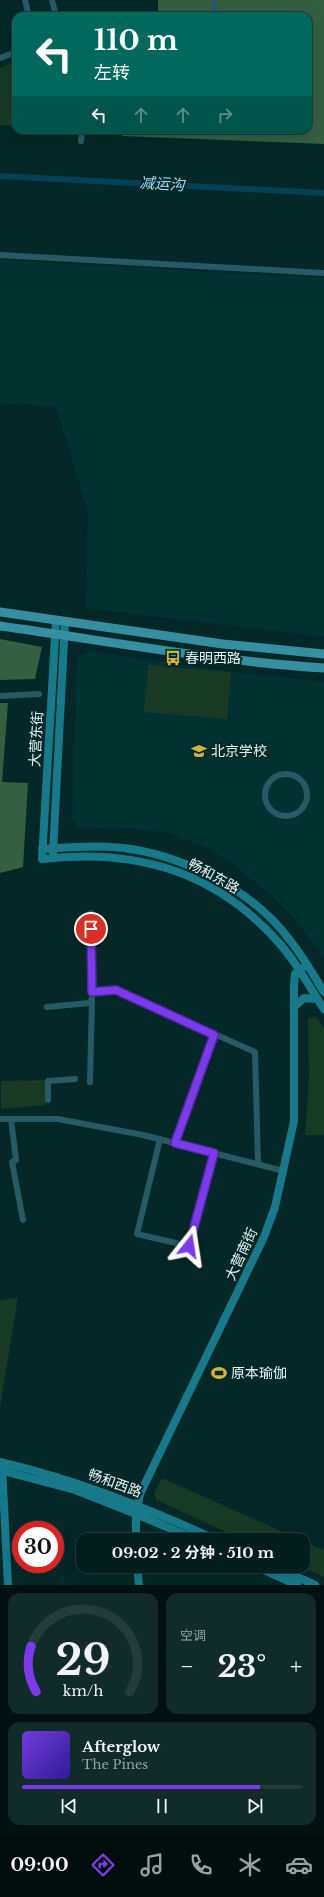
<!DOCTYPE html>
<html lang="zh">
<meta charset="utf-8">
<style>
body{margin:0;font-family:"Libre Baskerville","Noto Sans SC",serif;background:#102b2a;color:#f1f3f6;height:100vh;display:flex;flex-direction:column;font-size:15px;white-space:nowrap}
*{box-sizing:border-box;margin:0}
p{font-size:13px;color:#96a2a4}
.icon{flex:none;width:22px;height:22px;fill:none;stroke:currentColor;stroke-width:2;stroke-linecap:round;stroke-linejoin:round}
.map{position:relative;height:1585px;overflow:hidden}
.details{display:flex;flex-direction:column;gap:8px;padding:8px;background:#011010;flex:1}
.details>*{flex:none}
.top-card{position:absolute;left:12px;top:12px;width:300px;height:122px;border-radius:12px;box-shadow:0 4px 16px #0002,0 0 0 1px #233c3b;background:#00695c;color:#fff;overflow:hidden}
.speed{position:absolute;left:12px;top:1521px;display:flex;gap:8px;font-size:20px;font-weight:700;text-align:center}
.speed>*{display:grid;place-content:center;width:52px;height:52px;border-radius:50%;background:#021e1d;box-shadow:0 4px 16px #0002,0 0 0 1px #233c3b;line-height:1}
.speed .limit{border:6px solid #d22;background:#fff;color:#111}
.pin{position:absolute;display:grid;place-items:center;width:34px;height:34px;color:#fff;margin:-17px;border:2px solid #fff;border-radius:50%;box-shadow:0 1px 4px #0007}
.me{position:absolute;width:44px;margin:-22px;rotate:15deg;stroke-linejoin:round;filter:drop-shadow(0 0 3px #0008)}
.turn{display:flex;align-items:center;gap:14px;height:84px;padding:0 16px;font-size:18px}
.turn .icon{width:52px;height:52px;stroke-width:2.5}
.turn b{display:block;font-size:28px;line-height:34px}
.lanes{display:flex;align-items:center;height:38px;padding:0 16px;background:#0003;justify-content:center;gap:20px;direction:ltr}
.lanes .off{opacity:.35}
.big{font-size:30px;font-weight:700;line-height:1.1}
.details .widget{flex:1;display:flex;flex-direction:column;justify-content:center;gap:6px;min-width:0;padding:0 14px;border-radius:12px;background:#102b2a}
.details .dial{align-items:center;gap:0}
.dial svg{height:104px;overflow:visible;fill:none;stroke:#233c3b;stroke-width:7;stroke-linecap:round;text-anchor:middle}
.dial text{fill:#f1f3f6;stroke:none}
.song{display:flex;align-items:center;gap:12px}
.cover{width:48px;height:48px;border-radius:6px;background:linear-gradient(135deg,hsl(260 70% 55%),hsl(250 70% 35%))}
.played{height:4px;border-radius:2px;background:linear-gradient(90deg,#7c3aed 85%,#233c3b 85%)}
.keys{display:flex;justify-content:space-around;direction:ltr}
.heat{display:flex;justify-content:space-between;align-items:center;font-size:22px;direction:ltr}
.details .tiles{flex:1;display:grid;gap:8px;grid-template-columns:1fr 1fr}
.widget:last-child{grid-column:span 2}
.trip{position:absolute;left:76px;top:1533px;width:234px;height:40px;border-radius:12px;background:#021e1d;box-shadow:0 4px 16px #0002,0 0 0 1px #233c3b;font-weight:700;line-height:40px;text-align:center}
.tab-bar{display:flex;height:64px;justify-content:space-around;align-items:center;background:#010c0c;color:#96a2a4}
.tab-bar .icon{width:28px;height:28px}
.tab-bar .current{color:#7c3aed}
.tab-bar b{font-size:18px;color:#f1f3f6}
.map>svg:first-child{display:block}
</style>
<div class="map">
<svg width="324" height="1585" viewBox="0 0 324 1585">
<rect width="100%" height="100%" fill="#032827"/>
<path fill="#003231" d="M 0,260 L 324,278 L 324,637 L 85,608 L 88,513 L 56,407 L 0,403 Z
M 87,651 L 219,670 L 324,682 L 324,957 L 292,916 L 273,897 L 230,862 L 207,848 L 168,833 L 134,829 L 77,827 L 72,820 L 77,658 Z"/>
<path fill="#183a25" d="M 16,61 L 16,126 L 0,125 L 0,68 Z
M 148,665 L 231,672 L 227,719 L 144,712 Z
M 316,1017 L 324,1028 L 324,1135 L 305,1135 L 309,1078 L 308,1018 Z
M 46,1080 L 46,1105 L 1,1109 L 1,1081 Z
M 18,1298 L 0,1408 L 0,1300 Z
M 162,1478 L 301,1540 L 243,1540 L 157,1500 L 154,1493 Z
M 303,1541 L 324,1550 L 324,1577 L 300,1566 L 303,1566 Z"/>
<path fill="#335f43" d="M 158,0 L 324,0 L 324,144 L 122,136 L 121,130 L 308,130 L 308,16 L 158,16 Z
M 0,639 L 42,647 L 35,679 L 0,680 Z
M 0,703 L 8,703 L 2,782 L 28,783 L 23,867 L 0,873 Z"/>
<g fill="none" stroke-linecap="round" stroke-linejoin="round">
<path stroke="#044058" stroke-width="6" d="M 0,176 L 324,193"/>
<path stroke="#265b65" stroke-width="6" d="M 25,0 L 29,16
M 52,0 L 56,16
M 214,0 L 215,16
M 0,58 L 16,52
M 81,141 L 82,130
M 0,255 L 324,273
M 0,696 L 39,694
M265 795a21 21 0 1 1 42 0a21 21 0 1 1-42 0Z
M 91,913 L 92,992
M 47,1007 L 89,1003 L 92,999 L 92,992 L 116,990 L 255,1052 L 258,1164
M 90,1082 L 92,1000
M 48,1100 L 48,1081 L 75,1079
M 0,1119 L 58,1119 L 143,1135 L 284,1171
M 11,1119 L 16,1160 L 12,1162 L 23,1220
M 160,1139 L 137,1234 L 189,1246 L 214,1153
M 175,1143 L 214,1035"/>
<path stroke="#177a8b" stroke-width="8" d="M 56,620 L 42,859 C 136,848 216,871 280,944 C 297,963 310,988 324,1009
M 42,849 C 74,847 105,844 137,850 C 191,860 255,893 289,939 C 302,955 313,974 324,992
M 53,853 L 65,622
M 294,1007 L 304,998 L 317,999
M 0,1462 C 77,1480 144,1507 217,1540
M 2,1466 L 8,1585
M 0,1470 L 75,1490 L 136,1514 L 197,1540
M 136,1540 L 136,1514 L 140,1494 L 264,1237 L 275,1207 L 294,1121 L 294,985 L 295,974 L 306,965
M 137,1566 L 139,1585
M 255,1566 L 297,1585
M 273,1566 L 315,1585"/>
<path stroke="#358fa1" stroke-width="9" d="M 0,612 L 223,644 L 324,654
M 0,626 C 108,641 215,661 324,668"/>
</g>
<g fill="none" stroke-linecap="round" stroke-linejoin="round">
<defs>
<path id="route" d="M 91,929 L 92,992 L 116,990 L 214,1035 L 175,1143 L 214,1153 L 189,1246"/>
</defs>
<use href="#route" stroke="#51269a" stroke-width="10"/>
<use href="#route" stroke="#7c3aed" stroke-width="7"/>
</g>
<defs>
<symbol id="bus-bare" viewBox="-9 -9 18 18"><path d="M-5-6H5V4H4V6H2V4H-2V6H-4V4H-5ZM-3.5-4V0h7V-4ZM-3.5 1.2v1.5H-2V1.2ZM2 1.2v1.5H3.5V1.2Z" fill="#d3b635" stroke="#032827" stroke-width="2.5" paint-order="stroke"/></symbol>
<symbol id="school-bare" viewBox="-9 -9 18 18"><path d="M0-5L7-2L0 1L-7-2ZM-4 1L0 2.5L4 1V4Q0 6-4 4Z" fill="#d3b635" stroke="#032827" stroke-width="2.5" paint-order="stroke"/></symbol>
<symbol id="stadium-bare" viewBox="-9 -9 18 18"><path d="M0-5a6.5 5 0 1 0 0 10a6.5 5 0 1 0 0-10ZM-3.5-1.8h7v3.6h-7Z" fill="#d3b635" stroke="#032827" stroke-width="2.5" paint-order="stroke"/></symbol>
</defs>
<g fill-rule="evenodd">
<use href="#bus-bare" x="162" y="647" width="22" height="22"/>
<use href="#school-bare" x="188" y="740" width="22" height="22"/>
<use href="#stadium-bare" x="208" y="1362" width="22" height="22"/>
</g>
<g text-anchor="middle" stroke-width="4" stroke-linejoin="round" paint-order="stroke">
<g font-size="14" fill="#e3f6f5" stroke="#032827" text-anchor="start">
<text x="185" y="663">春明西路</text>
<text x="211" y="756">北京学校</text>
<text x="231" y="1378">原本瑜伽</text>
</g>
<g font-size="14" fill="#e3f6f5" stroke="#032827">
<text transform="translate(36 739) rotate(-87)" y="5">大营东街</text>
<text transform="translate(214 876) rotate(29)" y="5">畅和东路</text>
<text transform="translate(241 1254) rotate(-65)" y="5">大营南街</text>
<text transform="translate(115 1483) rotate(20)" y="5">畅和西路</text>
</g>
<g font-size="15" font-style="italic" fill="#9ddcfd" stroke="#032827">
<text transform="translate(162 184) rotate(3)" y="5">减运沟</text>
</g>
</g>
</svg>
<div class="speed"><div class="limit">30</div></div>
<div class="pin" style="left:91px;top:929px;background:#d93025"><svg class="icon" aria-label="arrive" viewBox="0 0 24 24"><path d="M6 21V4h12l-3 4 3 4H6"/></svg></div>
<svg class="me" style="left:189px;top:1246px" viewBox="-20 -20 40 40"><path d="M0-17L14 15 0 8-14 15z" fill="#7c3aed" stroke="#fff" stroke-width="4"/></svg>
<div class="trip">09:02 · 2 分钟 · 510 m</div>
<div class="top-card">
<div class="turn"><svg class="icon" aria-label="left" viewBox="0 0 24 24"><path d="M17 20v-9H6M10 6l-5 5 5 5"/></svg><div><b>110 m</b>左转</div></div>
<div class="lanes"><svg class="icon" aria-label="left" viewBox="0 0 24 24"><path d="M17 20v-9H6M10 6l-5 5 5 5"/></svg><svg class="icon off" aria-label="ahead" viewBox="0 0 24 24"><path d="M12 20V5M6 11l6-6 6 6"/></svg><svg class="icon off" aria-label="ahead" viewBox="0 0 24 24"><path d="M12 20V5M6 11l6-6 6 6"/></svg><svg class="icon off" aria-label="right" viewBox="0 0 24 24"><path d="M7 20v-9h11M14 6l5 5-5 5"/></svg></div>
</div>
</div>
<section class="details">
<div class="tiles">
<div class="widget dial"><svg viewBox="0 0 100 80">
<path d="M14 69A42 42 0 1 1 86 69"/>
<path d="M14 69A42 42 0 0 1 10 34" stroke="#7c3aed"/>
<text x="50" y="56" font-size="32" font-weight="700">29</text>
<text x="50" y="72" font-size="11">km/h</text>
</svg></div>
<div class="widget"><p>空调</p>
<div class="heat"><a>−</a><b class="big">23°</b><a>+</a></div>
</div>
<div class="widget">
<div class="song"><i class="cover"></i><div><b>Afterglow</b><p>The Pines</p></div></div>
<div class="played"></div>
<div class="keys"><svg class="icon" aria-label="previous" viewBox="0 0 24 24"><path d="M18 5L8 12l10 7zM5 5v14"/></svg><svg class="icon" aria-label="pause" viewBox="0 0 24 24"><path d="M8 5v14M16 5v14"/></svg><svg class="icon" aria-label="next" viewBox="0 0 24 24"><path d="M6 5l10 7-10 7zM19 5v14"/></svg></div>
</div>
</div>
</section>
<nav class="tab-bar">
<b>09:00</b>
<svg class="icon current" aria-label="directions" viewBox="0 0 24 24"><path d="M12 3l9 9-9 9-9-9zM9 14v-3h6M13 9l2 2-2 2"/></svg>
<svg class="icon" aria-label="music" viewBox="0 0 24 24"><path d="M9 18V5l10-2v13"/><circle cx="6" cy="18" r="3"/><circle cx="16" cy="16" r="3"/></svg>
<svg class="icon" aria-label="phone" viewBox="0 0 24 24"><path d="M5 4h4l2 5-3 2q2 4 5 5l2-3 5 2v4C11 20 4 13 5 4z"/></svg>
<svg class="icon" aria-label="climate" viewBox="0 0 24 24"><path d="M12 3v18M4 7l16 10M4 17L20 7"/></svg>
<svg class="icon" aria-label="car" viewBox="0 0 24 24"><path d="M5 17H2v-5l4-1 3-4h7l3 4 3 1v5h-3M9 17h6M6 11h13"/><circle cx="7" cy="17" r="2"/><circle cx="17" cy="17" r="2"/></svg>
</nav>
